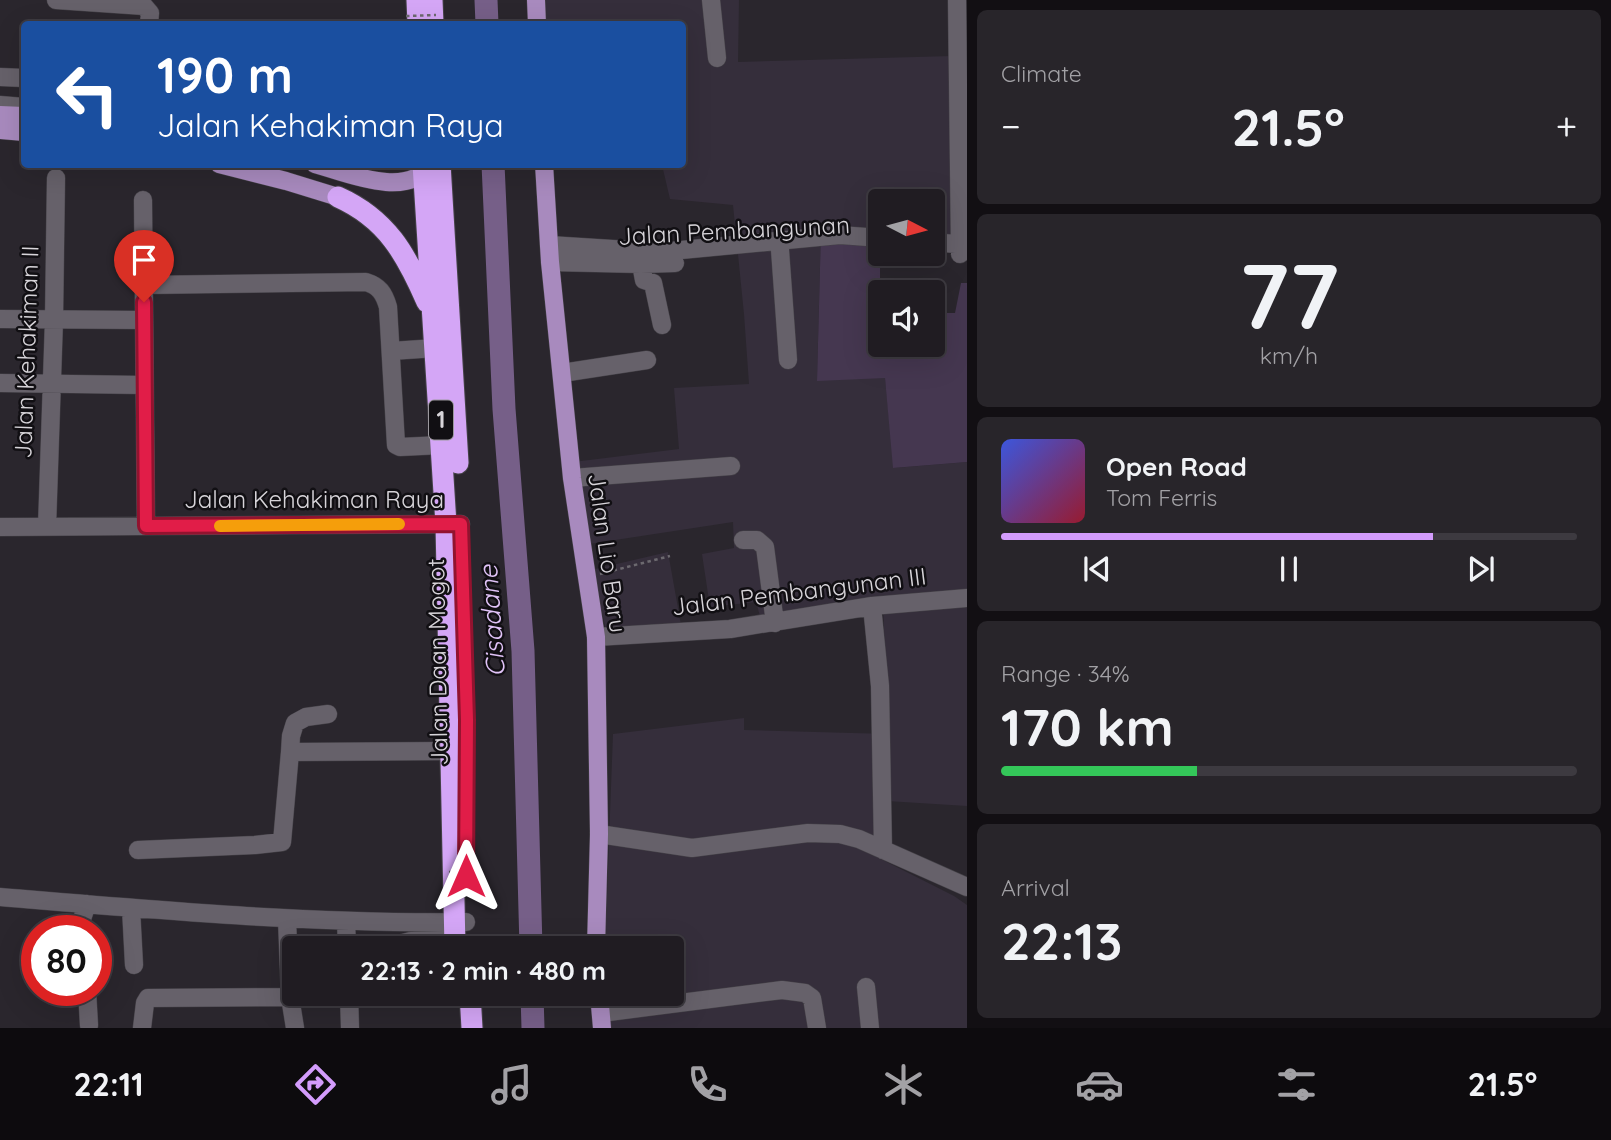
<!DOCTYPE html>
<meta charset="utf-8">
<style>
body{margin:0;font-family:Quicksand,sans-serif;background:#28252a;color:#f1f3f6;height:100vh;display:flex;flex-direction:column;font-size:26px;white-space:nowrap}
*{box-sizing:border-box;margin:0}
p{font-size:23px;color:#a2a1a5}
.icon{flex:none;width:38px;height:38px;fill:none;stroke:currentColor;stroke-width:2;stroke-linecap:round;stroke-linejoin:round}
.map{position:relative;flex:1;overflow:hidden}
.sheet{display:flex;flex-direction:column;gap:10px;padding:10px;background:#120f13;width:644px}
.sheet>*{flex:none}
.top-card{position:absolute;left:21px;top:21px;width:665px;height:147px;border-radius:7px;box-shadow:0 7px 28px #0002,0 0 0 2px #3d3a40;background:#1a4fa0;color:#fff;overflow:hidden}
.needle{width:46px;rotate:96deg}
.controls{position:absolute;left:868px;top:189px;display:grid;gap:14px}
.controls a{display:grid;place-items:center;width:77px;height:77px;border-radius:7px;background:#201c22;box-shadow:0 7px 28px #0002,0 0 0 2px #3d3a40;font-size:35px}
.speed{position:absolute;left:21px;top:915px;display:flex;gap:14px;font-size:35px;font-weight:700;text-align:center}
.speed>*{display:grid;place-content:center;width:91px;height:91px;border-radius:50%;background:#201c22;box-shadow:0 7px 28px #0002,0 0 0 2px #3d3a40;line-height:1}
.speed .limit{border:10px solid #d22;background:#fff;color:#111}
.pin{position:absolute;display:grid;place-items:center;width:60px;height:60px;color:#fff;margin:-72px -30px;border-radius:50% 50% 50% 0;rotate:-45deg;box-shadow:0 0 7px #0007}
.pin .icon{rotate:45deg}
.me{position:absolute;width:77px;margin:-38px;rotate:0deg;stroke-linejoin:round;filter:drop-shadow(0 0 5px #0008)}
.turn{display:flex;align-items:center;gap:24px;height:147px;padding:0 21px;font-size:32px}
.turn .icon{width:91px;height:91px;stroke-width:2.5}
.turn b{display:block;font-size:49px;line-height:60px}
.big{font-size:52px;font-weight:700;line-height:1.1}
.sheet .widget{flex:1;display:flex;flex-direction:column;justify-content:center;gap:10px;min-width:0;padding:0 24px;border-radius:10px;background:#28252a}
.sheet .dial{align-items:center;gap:0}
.dial b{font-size:91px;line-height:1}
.song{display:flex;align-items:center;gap:21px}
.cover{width:84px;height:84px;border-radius:10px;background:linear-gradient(135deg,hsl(230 70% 55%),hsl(350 70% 35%))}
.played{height:7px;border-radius:4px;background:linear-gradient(90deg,#d39cfc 75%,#3d3a40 75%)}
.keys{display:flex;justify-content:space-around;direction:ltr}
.heat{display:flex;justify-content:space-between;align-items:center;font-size:38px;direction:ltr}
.charge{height:10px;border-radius:5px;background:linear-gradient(90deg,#34c759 34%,#3d3a40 0)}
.trip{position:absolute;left:282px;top:936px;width:402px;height:70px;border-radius:7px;background:#201c22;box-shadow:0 7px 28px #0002,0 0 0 2px #3d3a40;font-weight:700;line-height:70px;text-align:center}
.tabs{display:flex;height:112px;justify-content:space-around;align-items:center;background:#0d0b0e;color:#a2a1a5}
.tabs .icon{width:49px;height:49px}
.tabs .on{color:#d39cfc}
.tabs b{font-size:32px;color:#f1f3f6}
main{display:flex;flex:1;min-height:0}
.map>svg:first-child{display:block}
</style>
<main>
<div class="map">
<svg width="967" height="1028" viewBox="0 0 967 1028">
<rect width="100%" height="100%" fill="#2a262d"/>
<path fill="#352e3b" d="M 542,0 L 739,0 L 738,62 L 952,56 L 952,236 L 933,235 L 933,201 L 880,201 L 880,233 L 821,230 L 817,380 L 885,377 L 894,468 L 967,462 L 967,806 L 887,801 L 875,856 L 954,896 L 967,905 L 967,1028 L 611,1028 L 608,994 L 672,994 L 672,948 L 605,948 L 613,734 L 744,718 L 744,730 L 888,734 L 883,604 L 760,616 L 756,602 L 710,607 L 702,554 L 734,548 L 733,522 L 589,544 L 573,462 L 679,449 L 674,388 L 749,384 L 744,314 L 733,205 L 670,199 L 662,165 L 682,164 L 682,24 L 543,24 Z
M 668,552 L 681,625 L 606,629 L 591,570 Z"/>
<path fill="#453750" d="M 821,230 L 880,233 L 880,345 L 933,345 L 933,313 L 955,313 L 961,283 L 967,283 L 967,462 L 893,468 L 885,378 L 817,381 Z"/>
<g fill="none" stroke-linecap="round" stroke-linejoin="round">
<path stroke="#765f88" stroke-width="23" d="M 486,0 L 487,24
M 493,164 L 504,409 L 523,651 L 531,948
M 532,994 L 533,1028"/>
<defs>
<path id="minor" d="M 56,0 L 144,6 L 150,13 L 149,24
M 711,0 L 717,58
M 957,0 L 960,254
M 0,77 L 24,78
M 0,105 L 24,107
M 143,200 L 146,526
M 933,242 L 967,245
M 549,245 L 660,252 L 840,235 L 880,238
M 780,250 L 788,360
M 550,262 L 641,264 L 675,263
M 641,264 L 644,280 L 653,283 L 662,325
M 144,285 L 366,282 C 379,286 384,293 388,307 L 396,445 L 400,447 L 442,445
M 0,319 L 144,320
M 391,351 L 436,348
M 562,373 L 647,360
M 0,383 L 144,385
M 572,478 L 731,466
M 0,527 L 461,524
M 47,527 L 54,320 L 56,178
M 743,540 L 757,540 L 765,547 L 775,623
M 872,606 L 880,686 L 883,850
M 596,637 L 730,629 L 872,606 L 967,598
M 290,752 L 291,736 L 295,723 L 306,717 L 328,714
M 599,834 L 692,848 L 808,833 L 840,834 L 859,839 L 967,887
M 138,850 L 255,845 L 282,842 L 290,752 L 452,751
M 0,897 C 155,910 310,924 466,922
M 131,908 L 134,965
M 287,919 L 290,997 L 295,1028
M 346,921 L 347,948
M 78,931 L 87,904
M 398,948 L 399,944 L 411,941 L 454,940
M 866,987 L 870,1028
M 87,990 L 89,1025
M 349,994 L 350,1028
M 601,1013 L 782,990 L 805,993 L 812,998 L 817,1028
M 142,1028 L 145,1003 L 148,998 L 290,997"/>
<path id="major" d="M 536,0 L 537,24
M 0,115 L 24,116
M 0,130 L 24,132
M 219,164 L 286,181 L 338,197
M 315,164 C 347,173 409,200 431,164
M 544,164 L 550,262 L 572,478 L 596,637 L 599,834 L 596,948
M 599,994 L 602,1028"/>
<path id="highway" d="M 417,0 L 418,24
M 432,0 L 433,24
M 423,164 L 446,524 L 455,948
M 440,164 L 458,463
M 338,197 C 387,219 406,254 427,302
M 470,994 L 472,1028"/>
</defs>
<use href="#minor" stroke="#454248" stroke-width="19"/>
<use href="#major" stroke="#454248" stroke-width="19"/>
<use href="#highway" stroke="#454248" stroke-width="23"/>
<path stroke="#6c696f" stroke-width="2.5" stroke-dasharray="3.5 3.5" stroke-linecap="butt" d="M 600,574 L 670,556
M 469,876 L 472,876 L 472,883 L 474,883 L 474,860 L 472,860 L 470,869"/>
<use href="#minor" stroke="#66616a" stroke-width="18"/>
<use href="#major" stroke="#a88abe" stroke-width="18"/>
<use href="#highway" stroke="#d4a6f6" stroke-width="21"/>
<path stroke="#6c696f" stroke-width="2.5" stroke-dasharray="3.5 3.5" stroke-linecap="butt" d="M 406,16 L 436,15
M 449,872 L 473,872"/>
</g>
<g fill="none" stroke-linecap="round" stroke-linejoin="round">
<defs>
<path id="route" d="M 144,302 L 146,526 L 461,524 L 467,720 L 466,876"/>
</defs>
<use href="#route" stroke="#92132f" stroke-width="18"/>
<use href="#route" stroke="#e11d48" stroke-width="12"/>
<path stroke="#f59e0b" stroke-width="12" d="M 220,526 L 399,524"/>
</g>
<g text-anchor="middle" stroke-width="5" stroke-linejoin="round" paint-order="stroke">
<rect fill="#110f13" stroke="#9c999e" stroke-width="2" x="429" y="400.5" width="24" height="39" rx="5"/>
<g font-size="23" font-weight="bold" fill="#d7d4d9">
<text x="441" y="428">1</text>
</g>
<g font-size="24" fill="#d7d4d9" stroke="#110f13">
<text transform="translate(734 231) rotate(-3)" y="8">Jalan Pembangunan</text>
<text transform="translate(27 352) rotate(-88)" y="8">Jalan Kehakiman II</text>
<text x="314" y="508">Jalan Kehakiman Raya</text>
<text transform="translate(607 553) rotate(82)" y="8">Jalan Lio Baru</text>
<text transform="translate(799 592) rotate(-7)" y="8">Jalan Pembangunan III</text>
<text transform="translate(438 662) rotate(-91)" y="8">Jalan Daan Mogot</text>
</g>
<g font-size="26" font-style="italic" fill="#e1c3f8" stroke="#110f13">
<text transform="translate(492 621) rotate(-94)" y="9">Cisadane</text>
</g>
</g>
</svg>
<div class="controls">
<a><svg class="needle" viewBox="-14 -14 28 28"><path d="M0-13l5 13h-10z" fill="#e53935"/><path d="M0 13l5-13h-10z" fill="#a2a1a5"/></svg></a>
<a><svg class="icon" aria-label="sound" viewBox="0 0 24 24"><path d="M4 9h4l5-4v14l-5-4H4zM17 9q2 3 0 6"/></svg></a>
</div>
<div class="speed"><div class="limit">80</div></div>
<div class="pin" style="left:144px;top:302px;background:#d93025"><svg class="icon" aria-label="arrive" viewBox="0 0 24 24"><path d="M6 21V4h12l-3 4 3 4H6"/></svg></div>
<svg class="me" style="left:466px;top:876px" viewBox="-20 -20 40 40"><path d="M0-17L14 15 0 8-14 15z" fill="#e11d48" stroke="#fff" stroke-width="4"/></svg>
<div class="trip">22:13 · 2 min · 480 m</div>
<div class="top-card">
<div class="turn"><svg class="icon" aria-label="left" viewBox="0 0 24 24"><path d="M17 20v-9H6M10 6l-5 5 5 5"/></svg><div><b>190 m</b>Jalan Kehakiman Raya</div></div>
</div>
</div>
<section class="sheet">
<div class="widget"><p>Climate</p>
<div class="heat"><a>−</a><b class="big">21.5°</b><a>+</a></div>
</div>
<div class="widget dial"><b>77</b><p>km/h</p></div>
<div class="widget">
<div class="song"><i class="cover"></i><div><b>Open Road</b><p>Tom Ferris</p></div></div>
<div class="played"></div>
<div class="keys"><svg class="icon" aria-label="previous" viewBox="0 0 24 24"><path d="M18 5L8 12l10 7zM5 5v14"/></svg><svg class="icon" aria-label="pause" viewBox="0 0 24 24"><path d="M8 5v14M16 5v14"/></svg><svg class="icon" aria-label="next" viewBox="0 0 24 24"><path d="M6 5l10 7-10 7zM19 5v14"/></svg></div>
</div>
<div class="widget"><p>Range · 34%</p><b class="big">170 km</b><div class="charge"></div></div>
<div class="widget"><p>Arrival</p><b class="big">22:13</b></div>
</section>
</main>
<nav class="tabs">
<b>22:11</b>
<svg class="icon on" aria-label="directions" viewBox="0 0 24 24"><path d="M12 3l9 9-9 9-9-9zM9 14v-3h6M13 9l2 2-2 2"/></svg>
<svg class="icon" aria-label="music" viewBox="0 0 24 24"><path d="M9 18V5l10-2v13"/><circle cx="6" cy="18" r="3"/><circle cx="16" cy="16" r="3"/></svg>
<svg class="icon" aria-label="phone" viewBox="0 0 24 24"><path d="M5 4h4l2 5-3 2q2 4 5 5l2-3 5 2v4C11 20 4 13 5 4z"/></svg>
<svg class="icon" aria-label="climate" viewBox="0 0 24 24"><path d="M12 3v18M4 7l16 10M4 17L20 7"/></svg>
<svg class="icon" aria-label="car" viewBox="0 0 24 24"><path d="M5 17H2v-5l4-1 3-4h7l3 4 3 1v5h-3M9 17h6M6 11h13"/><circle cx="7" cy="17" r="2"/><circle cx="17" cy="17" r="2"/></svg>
<svg class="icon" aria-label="filters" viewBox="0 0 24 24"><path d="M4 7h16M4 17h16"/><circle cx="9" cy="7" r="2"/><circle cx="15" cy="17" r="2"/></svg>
<b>21.5°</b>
</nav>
